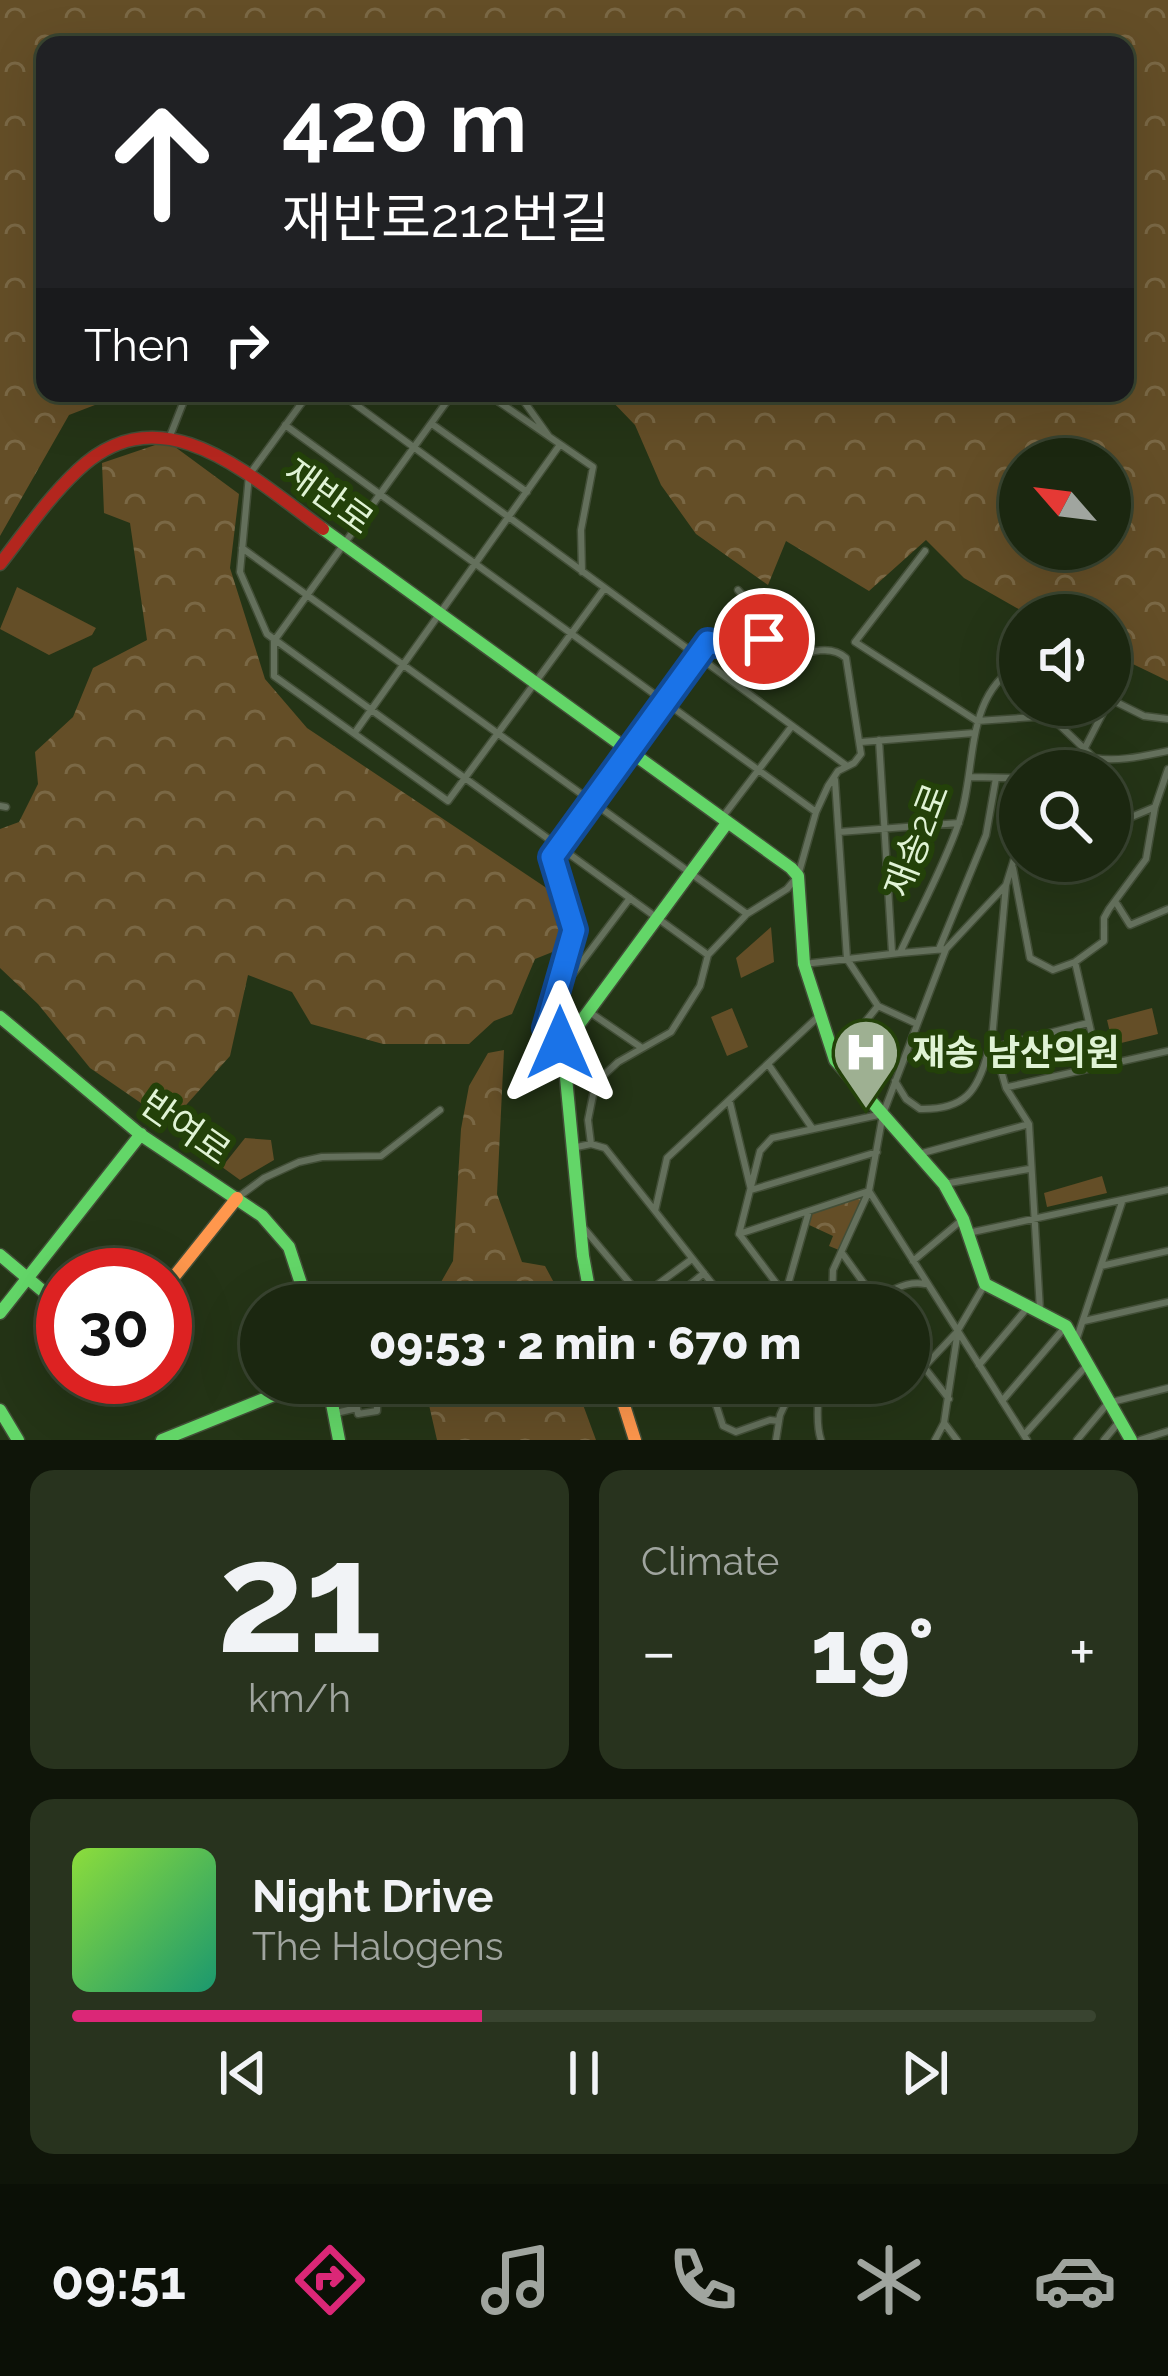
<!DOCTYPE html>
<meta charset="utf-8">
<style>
body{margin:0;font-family:Raleway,"Noto Sans KR",sans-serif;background:#28331e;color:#f1f3f6;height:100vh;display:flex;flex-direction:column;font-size:45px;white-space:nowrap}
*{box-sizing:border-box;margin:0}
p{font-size:39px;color:#a0a59f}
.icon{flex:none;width:66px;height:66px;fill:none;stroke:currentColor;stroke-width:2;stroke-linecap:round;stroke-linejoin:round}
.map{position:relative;height:1440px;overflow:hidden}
.drawer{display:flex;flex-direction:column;gap:30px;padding:30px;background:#0f1509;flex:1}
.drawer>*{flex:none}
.top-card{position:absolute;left:36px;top:36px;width:1098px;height:366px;border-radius:24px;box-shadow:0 12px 48px #0002,0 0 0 3px #394430;background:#202124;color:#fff;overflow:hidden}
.needle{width:78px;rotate:298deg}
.controls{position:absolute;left:999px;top:438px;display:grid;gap:24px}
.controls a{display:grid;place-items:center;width:132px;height:132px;border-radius:50%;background:#1b2710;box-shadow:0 12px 48px #0002,0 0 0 3px #394430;font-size:60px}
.speed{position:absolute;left:36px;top:1248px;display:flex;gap:24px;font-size:60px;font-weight:700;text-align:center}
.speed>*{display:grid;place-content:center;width:156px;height:156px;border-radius:50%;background:#1b2710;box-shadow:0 12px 48px #0002,0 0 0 3px #394430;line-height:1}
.speed .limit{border:18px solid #d22;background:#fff;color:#111}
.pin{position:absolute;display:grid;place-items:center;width:102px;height:102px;color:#fff;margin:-51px;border:6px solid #fff;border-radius:50%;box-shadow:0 3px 12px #0007}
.me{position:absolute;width:132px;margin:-66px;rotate:0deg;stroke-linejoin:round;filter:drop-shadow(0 0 9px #0008)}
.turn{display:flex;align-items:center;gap:42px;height:252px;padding:0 48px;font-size:54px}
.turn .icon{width:156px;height:156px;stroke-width:2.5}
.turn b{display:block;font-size:84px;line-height:102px}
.then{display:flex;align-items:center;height:114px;padding:0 48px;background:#0003;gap:24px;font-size:45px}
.big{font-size:90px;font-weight:800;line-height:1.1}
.drawer .widget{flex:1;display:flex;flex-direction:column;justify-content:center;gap:18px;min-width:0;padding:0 42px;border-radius:24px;background:#28331e}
.drawer .dial{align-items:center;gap:0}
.dial b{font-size:156px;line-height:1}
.song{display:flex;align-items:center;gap:36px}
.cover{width:144px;height:144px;border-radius:18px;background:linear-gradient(135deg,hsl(90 70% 55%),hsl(160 70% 35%))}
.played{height:12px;border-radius:6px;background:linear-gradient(90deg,#db2777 40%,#394430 40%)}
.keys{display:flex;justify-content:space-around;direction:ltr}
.heat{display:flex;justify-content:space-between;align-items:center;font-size:66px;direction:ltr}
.drawer .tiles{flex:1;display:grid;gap:30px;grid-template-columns:1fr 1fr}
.widget:last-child{grid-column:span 2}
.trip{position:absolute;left:240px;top:1284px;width:690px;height:120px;border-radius:60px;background:#1b2710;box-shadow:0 12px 48px #0002,0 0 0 3px #394430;font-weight:800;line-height:120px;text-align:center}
.tabs{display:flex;height:192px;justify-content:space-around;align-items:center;background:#0b1006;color:#a0a59f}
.tabs .icon{width:84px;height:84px}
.tabs .current{color:#db2777}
.tabs b{font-size:54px;color:#f1f3f6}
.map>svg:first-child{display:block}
</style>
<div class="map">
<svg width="1168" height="1440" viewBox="0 0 1168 1440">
<defs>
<pattern id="forest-crowns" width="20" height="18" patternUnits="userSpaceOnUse" patternTransform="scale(3)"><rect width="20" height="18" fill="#644e27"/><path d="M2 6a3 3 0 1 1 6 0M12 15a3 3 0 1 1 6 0" fill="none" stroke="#7a6845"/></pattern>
</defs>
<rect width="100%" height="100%" fill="#243416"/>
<path fill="#644e27" d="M 17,587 L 96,628 L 92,635 L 49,655 L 0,629 Z
M 771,927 L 774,962 L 741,978 L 736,958 Z
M 732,1008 L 748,1047 L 727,1056 L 711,1017 Z
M 1152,1008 L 1158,1034 L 1113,1045 L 1107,1020 Z
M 245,1138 L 271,1140 L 274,1160 L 240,1180 L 222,1167 Z
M 1102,1176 L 1107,1193 L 1047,1207 L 1044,1193 Z"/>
<path fill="url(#forest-crowns)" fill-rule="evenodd" d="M 0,0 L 1168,0 L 1168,681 L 1110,653 L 1110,615 L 1029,615 L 964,578 L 926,540 L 869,591 L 786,541 L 768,585 L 696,534 L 661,485 L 635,425 L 608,397 L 610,393 L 1125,393 L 1125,45 L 45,45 L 45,393 L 126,393 L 69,415 L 0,536 ZM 1110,459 L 1110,549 L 1020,549 L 1020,459 Z
M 167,441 L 239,494 L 230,568 L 265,679 L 307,728 L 554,893 L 568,930 L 560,949 L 535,959 L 512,1014 L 494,1021 L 469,1044 L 383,1044 L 311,1024 L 292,992 L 248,975 L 230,1056 L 170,1123 L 90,1068 L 38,1004 L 0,968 L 0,829 L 19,822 L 38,784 L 35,752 L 73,717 L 93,668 L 147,640 L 130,523 L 104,513 L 102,463 Z
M 504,1050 L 497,1194 L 522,1262 L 545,1266 L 566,1305 L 428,1305 L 453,1261 L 461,1129 L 469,1086 L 488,1053 Z
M 864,1195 L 839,1250 L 829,1246 L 833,1236 L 807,1224 L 810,1213 Z
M 424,1383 L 575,1383 L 596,1440 L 437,1440 Z"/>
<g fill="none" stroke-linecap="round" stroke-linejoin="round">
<defs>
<path id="street" d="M 309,393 L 249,475 L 240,572 L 267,634 L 708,955
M 340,393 L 847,766
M 486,393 L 593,467 L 581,530 L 582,572
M 518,393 L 548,435
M 432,424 L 527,492
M 285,425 L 816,812
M 170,436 L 187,393
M 242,548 L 747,914
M 925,551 L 855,642 L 977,721 L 1050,716 L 1094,758 C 1119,762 1143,756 1168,751
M 738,590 L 760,615 L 763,644
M 274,641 L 274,676 L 448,801 L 604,589
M 274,641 L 453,393
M 1110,699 L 1144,716 L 1168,719
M 356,731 L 559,446
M 879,740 L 892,952
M 861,742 L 974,733
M 1073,771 L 1107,705
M 970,777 L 1020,778
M 835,780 L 847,959 L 878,1006 L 917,1024
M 0,806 L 6,807
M 721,819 L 792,726
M 1110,826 L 1155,807
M 839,832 L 959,823
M 1013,868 L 1030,958 L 1053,970 L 1075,962 L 1104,941 L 1104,918 L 1109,909 L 1146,859 L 1155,807 L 1168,769
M 1006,885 L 992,1039 L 1006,1088 L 1029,1124 L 1040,1310
M 1115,901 L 1130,925 L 1168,909
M 939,949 L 986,835 L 996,778
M 900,953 L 946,949 L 1006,885 L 1020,840
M 1075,962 L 1099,1066
M 804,964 L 900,953 C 919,911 943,868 958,825 C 978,770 962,696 1020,664
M 563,987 L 630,898
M 588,1011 L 642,1048
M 563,1046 L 546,1028 L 574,930 L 552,857 L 708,642 L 737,648 L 762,645 L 779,662 C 800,656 828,641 846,658 L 861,754 L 854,763 L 838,771 L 828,786 L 816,812 L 798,876 L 787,889 L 747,914 L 708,955 L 700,986 L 671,1032 L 618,1062 L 604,1075 L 593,1095 L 588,1120 L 591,1144
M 995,1047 L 1088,1023
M 835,1059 L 878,1006
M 768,1064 L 812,1128
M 895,1081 L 906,1099 L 920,1109 C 965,1110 978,1091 988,1052
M 1008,1087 L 1168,1051
M 730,1103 L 751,1190 L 877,1152
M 572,1148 L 591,1144 L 605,1148 L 655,1211
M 919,1154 L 1029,1124
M 944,1184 L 1029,1169
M 237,1198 L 264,1178 L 299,1162 L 322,1157 L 381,1156 L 440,1110
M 582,1226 L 639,1294 L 654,1287 L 668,1305
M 968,1233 L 1168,1190
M 739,1234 L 869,1191 L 1027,1440
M 739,1234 L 760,1151 L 772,1138 L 883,1114
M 740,1235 L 785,1295
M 842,1253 L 868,1289 L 872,1300
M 913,1261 L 963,1219
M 1101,1266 L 1168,1251
M 654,1287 L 692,1259
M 665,1305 L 704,1273
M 729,1305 L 655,1211 L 667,1158 L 820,1015
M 777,1305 L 785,1295 L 809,1211
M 832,1305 L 833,1270 L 869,1191 L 883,1114 L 946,949
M 842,1305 L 859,1296 C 885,1303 897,1279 925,1284
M 1084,1321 L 1168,1302
M 1076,1341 L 1122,1202
M 979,1365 L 1028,1307
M 684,1383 L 691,1392 L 702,1383
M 709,1383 L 723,1426 L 736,1432 L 770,1420 L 779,1421
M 816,1383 C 821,1404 814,1419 821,1440
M 949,1399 L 924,1367 L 955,1334
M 1002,1401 L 1066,1326
M 336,1413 L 357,1408 L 358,1414 L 377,1411 L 377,1383
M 945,1424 L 957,1440
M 1024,1435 L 1088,1364
M 776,1440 L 780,1415 L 795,1383
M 935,1440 L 944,1423 L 958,1330 L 985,1284
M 1077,1440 L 1108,1403 L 1168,1388
M 1104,1440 L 1119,1422
M 1140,1440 L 1168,1431"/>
<path id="fast" d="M 323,529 L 791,868 L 798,876 L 804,964 L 835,1060 L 944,1184 L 963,1219 L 985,1284 L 1066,1326 L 1131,1440
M 0,1017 L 141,1135 L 262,1216 L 289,1247 L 308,1305
M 0,1255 L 63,1308
M 592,1305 L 583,1256 L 563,1046 L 727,823
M 0,1313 L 141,1134
M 328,1383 L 339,1440
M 0,1410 L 18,1440
M 162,1440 L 304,1383"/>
<path id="slow" d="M 165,1288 L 237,1198
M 617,1383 L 635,1440"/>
<path id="jam" d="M 0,564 C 25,532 48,498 78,470 C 162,390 251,477 323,529"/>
</defs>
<use href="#street" stroke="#424e37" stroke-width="9"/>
<use href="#fast" stroke="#424e37" stroke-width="15"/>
<use href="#slow" stroke="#424e37" stroke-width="15"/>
<use href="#jam" stroke="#424e37" stroke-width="15"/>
<use href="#street" stroke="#64705c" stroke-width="6"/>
<use href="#fast" stroke="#63d668" stroke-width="12"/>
<use href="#slow" stroke="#ff974d" stroke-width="12"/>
<use href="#jam" stroke="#b3261e" stroke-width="12"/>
</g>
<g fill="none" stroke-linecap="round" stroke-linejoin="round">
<defs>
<path id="route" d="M 560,1043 L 546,1028 L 574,930 L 552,857 L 708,642 L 737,648 L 762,645 L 764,639"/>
</defs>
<use href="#route" stroke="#114b97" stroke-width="30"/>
<use href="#route" stroke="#1a73e8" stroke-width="21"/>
</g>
<defs>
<symbol id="hospital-pin" viewBox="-11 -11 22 30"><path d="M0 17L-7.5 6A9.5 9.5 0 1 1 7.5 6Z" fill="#9eb092" stroke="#234109"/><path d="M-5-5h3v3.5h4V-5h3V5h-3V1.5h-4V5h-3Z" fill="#fff"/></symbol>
</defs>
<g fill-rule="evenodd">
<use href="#hospital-pin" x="828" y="1014" width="76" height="104"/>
</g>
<g text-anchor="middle" stroke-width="12" stroke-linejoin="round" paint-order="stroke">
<g font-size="36" fill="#e0f3d5" stroke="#234109">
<text transform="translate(329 496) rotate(36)" y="13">재반로</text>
<text transform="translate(916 840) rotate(-69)" y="13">재송2로</text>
<text transform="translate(186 1127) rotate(35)" y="13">반여로</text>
</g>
<g font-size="36" font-weight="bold" fill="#e0f3d5" stroke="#234109" text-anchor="start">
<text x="912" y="1065">재송 남산의원</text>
</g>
</g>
</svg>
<div class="controls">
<a><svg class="needle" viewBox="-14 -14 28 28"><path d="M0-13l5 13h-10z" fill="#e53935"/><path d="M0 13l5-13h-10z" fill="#a0a59f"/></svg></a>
<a><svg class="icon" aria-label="sound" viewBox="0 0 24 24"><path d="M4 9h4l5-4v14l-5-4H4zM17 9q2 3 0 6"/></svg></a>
<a><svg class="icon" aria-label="search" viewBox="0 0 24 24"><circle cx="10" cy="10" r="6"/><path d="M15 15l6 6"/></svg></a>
</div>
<div class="speed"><div class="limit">30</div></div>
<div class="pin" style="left:764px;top:639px;background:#d93025"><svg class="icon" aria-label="arrive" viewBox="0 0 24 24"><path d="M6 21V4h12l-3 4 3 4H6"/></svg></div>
<svg class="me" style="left:560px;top:1043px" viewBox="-20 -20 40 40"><path d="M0-17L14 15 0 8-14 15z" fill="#1a73e8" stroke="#fff" stroke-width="4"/></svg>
<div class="trip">09:53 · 2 min · 670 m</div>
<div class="top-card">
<div class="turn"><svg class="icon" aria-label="ahead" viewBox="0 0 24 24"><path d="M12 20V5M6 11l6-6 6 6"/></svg><div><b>420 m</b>재반로212번길</div></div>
<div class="then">Then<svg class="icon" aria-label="right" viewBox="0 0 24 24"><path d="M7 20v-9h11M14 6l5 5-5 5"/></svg></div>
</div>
</div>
<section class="drawer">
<div class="tiles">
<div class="widget dial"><b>21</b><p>km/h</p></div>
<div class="widget"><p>Climate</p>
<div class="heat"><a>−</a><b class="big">19°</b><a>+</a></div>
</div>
<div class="widget">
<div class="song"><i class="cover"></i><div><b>Night Drive</b><p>The Halogens</p></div></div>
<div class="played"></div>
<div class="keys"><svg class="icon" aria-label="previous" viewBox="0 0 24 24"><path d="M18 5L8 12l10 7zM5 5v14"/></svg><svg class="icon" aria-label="pause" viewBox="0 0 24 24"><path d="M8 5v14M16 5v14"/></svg><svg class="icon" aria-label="next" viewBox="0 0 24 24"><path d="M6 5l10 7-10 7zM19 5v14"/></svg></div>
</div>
</div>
</section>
<nav class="tabs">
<b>09:51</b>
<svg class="icon current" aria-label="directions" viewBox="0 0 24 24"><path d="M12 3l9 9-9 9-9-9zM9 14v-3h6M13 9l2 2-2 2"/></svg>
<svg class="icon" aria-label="music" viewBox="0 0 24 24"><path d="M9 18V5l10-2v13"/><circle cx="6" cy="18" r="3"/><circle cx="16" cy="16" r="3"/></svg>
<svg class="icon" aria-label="phone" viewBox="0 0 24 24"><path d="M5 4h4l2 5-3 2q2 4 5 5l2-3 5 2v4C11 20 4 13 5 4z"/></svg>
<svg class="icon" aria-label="climate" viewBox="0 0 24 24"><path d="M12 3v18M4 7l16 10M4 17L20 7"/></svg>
<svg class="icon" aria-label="car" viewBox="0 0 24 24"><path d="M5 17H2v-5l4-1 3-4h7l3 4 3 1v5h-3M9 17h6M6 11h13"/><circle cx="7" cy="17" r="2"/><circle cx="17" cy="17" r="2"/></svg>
</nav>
